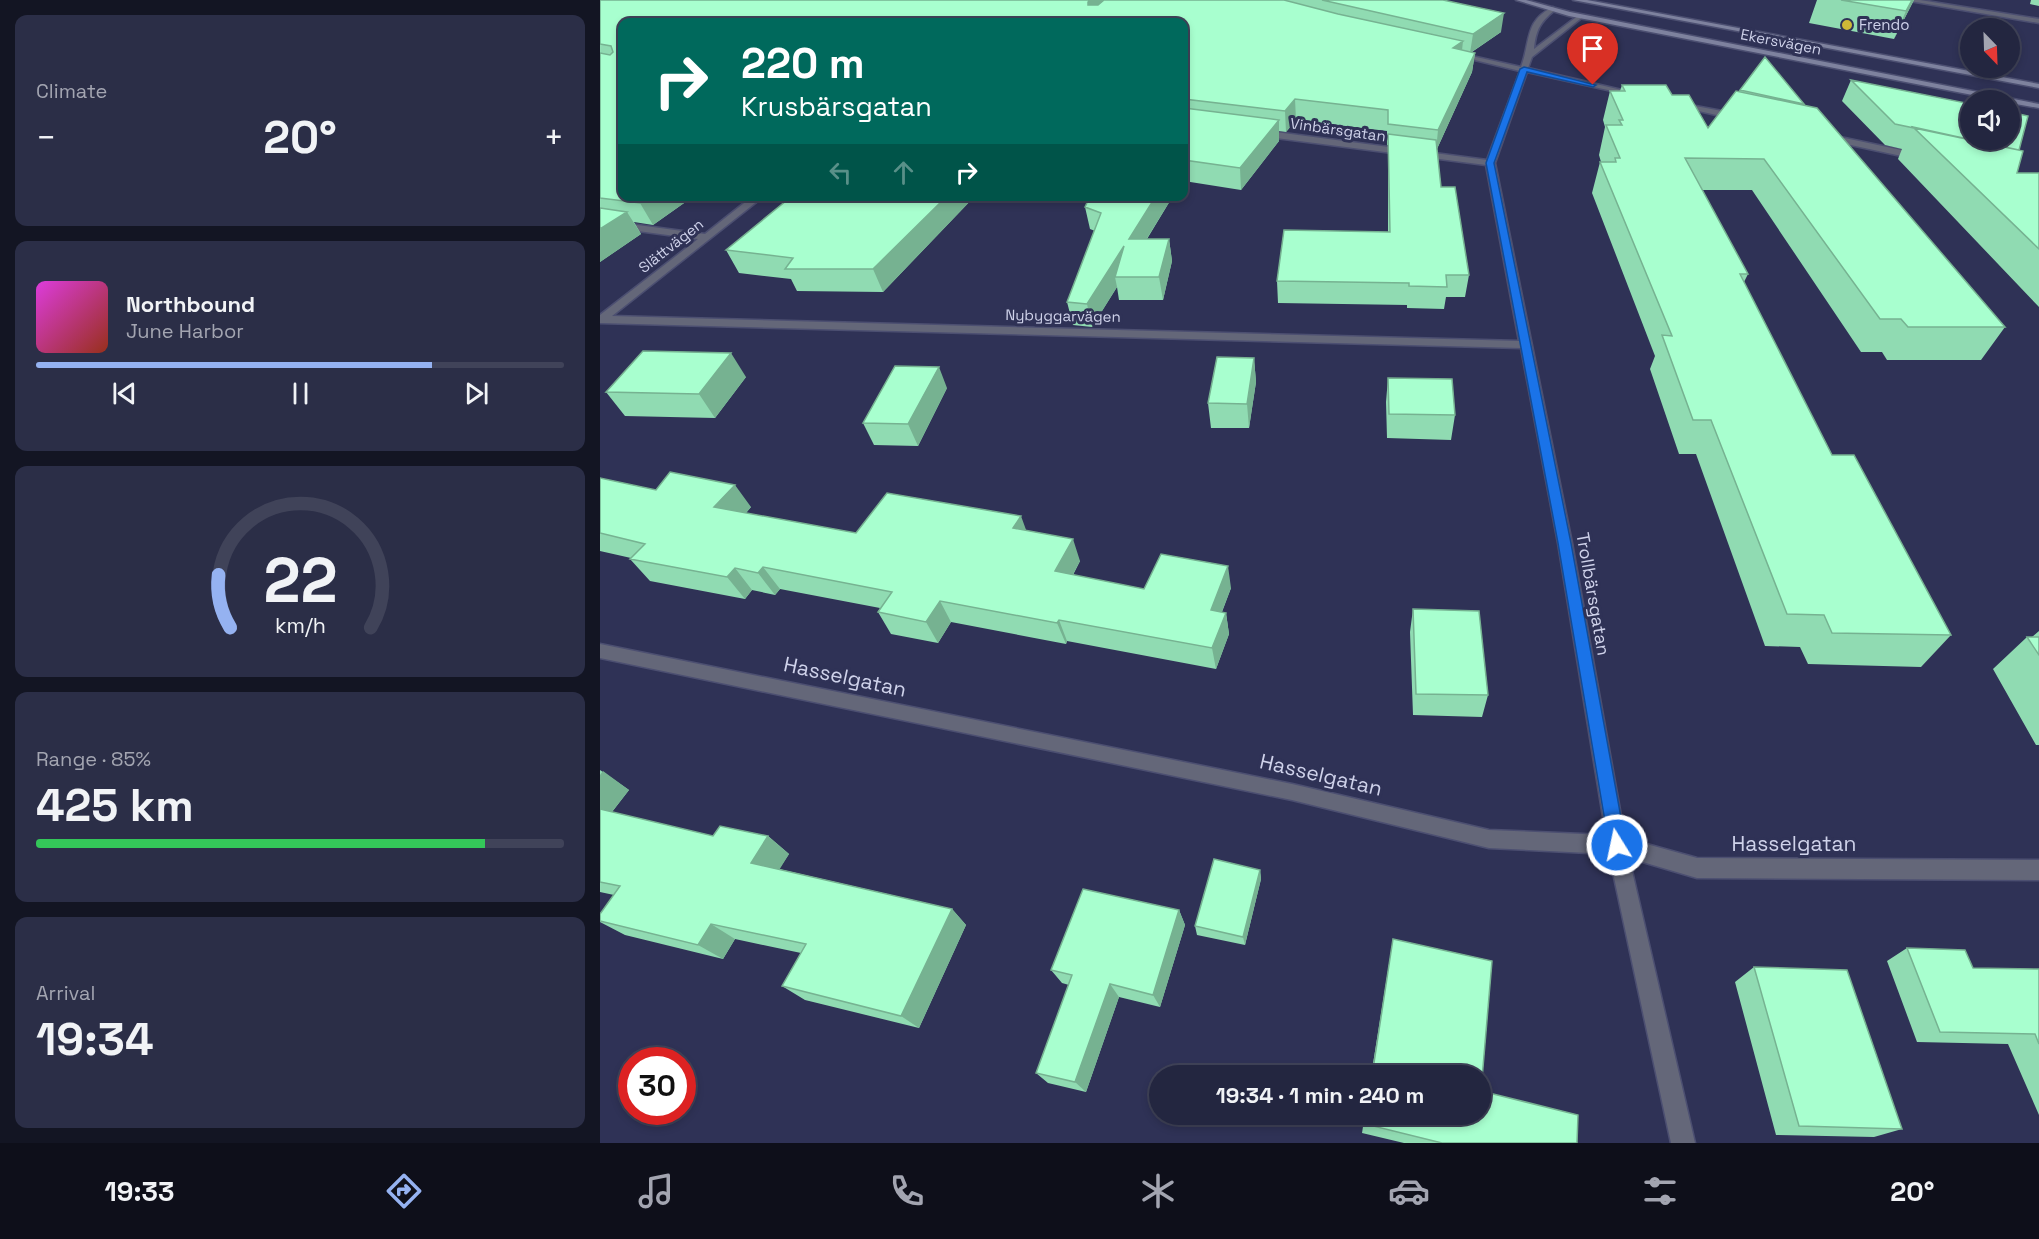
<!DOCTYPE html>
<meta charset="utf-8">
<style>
body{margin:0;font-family:"Space Grotesk",sans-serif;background:#2b2e47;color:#f1f3f6;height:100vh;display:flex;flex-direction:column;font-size:22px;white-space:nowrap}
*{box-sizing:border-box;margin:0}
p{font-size:20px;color:#a3a5b1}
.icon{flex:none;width:33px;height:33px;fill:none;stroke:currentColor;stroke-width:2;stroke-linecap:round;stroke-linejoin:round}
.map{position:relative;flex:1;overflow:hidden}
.sheet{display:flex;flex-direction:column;gap:15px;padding:15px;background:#131523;width:600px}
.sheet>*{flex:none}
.top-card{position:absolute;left:18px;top:18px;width:570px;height:183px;border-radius:12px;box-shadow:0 3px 9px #0003,0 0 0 2px #404359;background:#00695c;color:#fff;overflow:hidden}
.needle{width:39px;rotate:157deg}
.buttons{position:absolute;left:1360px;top:18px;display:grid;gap:12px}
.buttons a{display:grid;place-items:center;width:60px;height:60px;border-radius:50%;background:#232640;box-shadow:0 3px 9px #0003,0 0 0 2px #404359;font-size:30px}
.speed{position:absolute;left:18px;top:1047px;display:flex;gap:12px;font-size:30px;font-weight:700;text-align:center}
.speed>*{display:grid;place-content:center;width:78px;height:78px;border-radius:50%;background:#232640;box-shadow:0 3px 9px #0003,0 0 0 2px #404359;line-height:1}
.speed .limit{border:9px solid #d22;background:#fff;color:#111}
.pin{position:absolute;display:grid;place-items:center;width:51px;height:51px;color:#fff;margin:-62px -26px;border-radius:50% 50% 50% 0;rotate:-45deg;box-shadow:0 0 6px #0007}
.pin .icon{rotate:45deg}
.me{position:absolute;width:66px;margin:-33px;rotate:350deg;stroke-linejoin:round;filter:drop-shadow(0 0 4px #0008)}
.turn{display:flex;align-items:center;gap:21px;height:126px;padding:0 24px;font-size:27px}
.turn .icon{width:78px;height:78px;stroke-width:2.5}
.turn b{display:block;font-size:42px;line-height:51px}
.lanes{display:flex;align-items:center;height:57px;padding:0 24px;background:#0003;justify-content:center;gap:30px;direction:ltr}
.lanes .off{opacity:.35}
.big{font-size:45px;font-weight:700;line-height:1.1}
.sheet .card{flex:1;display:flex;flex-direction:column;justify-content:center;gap:9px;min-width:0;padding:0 21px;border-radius:12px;background:#2b2e47}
.sheet .dial{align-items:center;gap:0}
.dial svg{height:156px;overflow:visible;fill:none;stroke:#404359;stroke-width:7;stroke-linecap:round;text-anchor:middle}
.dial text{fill:#f1f3f6;stroke:none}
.song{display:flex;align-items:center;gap:18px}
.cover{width:72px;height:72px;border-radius:9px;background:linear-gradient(135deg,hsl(300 70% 55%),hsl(10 70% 35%))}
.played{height:6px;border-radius:3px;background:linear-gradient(90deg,#95b2f1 75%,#404359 75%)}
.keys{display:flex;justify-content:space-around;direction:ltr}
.heat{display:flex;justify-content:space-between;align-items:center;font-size:33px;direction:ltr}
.charge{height:9px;border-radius:4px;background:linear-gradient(90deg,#34c759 85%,#404359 0)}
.trip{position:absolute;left:549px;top:1065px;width:342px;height:60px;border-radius:30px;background:#232640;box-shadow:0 3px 9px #0003,0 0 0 2px #404359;font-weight:700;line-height:60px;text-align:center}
.tab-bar{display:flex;height:96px;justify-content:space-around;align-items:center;background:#0e0f1a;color:#a3a5b1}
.tab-bar .icon{width:42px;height:42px}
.tab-bar .active{color:#95b2f1}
.tab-bar b{font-size:27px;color:#f1f3f6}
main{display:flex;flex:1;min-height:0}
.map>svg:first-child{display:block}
</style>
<main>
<section class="sheet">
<div class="card"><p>Climate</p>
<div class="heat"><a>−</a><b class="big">20°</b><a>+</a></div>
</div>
<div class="card">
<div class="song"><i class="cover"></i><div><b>Northbound</b><p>June Harbor</p></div></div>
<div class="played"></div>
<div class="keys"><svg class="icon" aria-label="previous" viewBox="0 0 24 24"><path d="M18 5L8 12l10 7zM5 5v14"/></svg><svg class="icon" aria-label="pause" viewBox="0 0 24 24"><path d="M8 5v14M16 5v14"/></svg><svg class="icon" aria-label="next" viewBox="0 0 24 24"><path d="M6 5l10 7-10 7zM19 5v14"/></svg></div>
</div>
<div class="card dial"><svg viewBox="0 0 100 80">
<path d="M14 69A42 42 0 1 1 86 69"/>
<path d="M14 69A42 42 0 0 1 8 42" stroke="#95b2f1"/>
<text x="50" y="56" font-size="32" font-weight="700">22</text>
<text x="50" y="72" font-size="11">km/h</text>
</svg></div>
<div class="card"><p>Range · 85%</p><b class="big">425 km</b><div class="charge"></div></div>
<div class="card"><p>Arrival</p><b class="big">19:34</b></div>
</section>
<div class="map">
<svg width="1439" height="1143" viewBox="0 0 1439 1143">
<rect width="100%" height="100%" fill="#2f3256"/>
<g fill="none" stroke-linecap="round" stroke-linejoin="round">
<defs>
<path id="street" d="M 1304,0 L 1320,0 L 1439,19 L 1439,23 Z
M 953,7 L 955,10 C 940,22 936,30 934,49 L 979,15 L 984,16 L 932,57 L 928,68 L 1043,95 L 1039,97 L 927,72 L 895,163 L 972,543 L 1025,838 L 1097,858 L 1439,860 L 1439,880 L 1097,878 L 1029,858 L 1095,1143 L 1071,1143 L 1009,854 L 889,848 L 692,800 L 0,658 L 0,644 L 692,784 L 889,830 L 1006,835 L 958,543 L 921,348 L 0,323 L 0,315 L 98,239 L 0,226 L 0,220 L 105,234 L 153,196 L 164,196 L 12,316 L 919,341 L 886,165 L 661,136 L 657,133 L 661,130 L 887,160 L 920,71 L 850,54 L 854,52 L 921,67 C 931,41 924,21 953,7 Z
M 1074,102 L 1138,114 L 1142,117 L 1138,120 L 1077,106 L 1074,106 Z
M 1226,134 L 1320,154 L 1324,157 L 1320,160 L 1223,139 L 1222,137 Z"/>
<path id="secondary" d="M 916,0 L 926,0 L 970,12 L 1439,104 L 1439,108 L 1410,103 L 1410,100 L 1398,100 L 969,16 Z
M 973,0 L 987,0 L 1439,84 L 1439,88 Z"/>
</defs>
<use href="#street" stroke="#4c4f71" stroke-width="3"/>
<use href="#secondary" stroke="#4c4f71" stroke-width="3"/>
<use href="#street" fill="#646779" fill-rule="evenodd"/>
<use href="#secondary" fill="#7e829e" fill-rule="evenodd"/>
</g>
<path fill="#90dbb2" d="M 0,0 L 843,0 L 901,32 L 872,52 L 875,53 L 872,72 L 837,149 L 841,187 L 869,275 L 865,297 L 846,297 L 844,309 L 807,308 L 807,305 L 678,303 L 677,281 L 788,232 L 788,145 L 787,145 L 787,131 L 696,120 L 686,132 L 679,131 L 679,141 L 641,190 L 584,181 L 584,22 L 22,22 L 22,196 L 94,196 L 53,225 L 34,222 L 41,234 L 0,262 Z
M 1217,0 L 1314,0 L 1294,39 L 1209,23 Z
M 1431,0 L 1439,0 L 1439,6 L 1430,4 Z
M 1165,57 L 1203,105 L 1405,327 L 1381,360 L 1287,360 L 1282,352 L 1261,352 L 1152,190 L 1102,190 L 1148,274 L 1144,282 L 1232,455 L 1351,635 L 1321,667 L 1208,664 L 1200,647 L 1165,646 L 1096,454 L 1079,454 L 1050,369 L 1055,356 L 992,193 L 1000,162 L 1001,162 L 999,155 L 1005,127 L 1003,120 L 1010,91 L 1020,91 L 1022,85 L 1072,95 L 1108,128 L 1139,91 Z
M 1251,80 L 1419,150 L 1417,173 L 1439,173 L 1439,307 L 1298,159 L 1302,149 L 1285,145 L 1242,101 Z
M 192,196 L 375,196 L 283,292 L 197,291 L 191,279 L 139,273 L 126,250 Z
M 490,196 L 573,196 L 547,239 L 569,239 L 572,261 L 563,300 L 519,300 L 517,287 L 492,327 L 473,325 L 467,302 L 495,231 L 490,229 L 485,207 Z
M 654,358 L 656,382 L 649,428 L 611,428 L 608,403 Z
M 146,377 L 115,418 L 25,416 L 6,392 Z
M 788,378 L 855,415 L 851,440 L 787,438 L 786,402 Z
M 347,388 L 318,446 L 274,445 L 263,423 Z
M 0,478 L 56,490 L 151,507 L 146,513 L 256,533 L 427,531 L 480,561 L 473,575 L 544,589 L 631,588 L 622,612 L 626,613 L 629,634 L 616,669 L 467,641 L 466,644 L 351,622 L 338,643 L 291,634 L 278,612 L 280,608 L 180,589 L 175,595 L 152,590 L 145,599 L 50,581 L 30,559 L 31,558 L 0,551 Z
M 813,609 L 888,695 L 882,717 L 813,715 L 810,632 Z
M 1439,631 L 1439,745 L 1436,745 L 1393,669 L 1427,637 L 1432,637 Z
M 0,770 L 29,790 L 12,812 L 113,836 L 168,836 L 189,854 L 179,869 L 352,909 L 366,925 L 319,1028 L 205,1000 L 182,986 L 201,953 L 135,939 L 123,959 L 25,935 L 0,922 L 0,914 L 14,895 L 0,892 Z
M 660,870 L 661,879 L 645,945 L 597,935 L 595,926 Z
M 579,910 L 585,925 L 560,1007 L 519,997 L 486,1092 L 448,1083 L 436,1073 L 469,985 L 462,983 L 451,970 Z
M 793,939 L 892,961 L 881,1091 L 978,1115 L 977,1143 L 804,1143 L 762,1133 L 765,1114 L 880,1114 L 880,1076 L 771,1076 Z
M 1307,948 L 1373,968 L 1439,969 L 1439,1115 L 1408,1044 L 1317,1042 L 1287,961 Z
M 1154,967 L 1302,1129 L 1274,1137 L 1176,1135 L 1135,982 Z"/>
<path fill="#76b291" d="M 490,0 L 513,0 L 491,20 L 488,5 L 488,2 Z
M 1312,0 L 1314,0 L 1294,39 L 1306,11 Z
M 904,13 L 901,32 L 870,53 L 873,34 Z
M 863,41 L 861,60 L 853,48 Z
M 875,53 L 872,72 L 836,151 L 838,130 Z
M 695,99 L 696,120 L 686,132 L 685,111 Z
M 679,120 L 679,141 L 641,190 L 640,168 Z
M 49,196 L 94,196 L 53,225 L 40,203 Z
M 347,196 L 375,196 L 283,292 L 273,269 Z
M 556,196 L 573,196 L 533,261 L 529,239 Z
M 27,212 L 41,234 L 0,262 L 0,229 Z
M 569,239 L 572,261 L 563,300 L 559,277 Z
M 524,246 L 515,277 L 517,287 L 492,327 L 487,304 Z
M 131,353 L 146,377 L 115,418 L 99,394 Z
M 654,358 L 656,382 L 649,428 L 647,404 Z
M 339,367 L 347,388 L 318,446 L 308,424 Z
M 135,485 L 151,507 L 131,530 L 114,507 Z
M 421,516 L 429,538 L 413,528 Z
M 473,539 L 480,561 L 463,593 L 455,571 Z
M 628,566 L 631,588 L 614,632 L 611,610 Z
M 163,567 L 180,589 L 175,595 L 158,573 Z
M 135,568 L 152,590 L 145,599 L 127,577 Z
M 340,601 L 351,622 L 338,643 L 326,622 Z
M 626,613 L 629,634 L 616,669 L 612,648 Z
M 459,620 L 467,641 L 466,644 L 457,623 Z
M 3,771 L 29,790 L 4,822 L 0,819 L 0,775 Z
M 168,836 L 189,854 L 173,880 L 151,863 Z
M 660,870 L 661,879 L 645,945 L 643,937 Z
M 352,909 L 366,925 L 319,1028 L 301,1016 Z
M 579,910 L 585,925 L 560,1007 L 553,995 Z
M 111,924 L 135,939 L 123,959 L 98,945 Z
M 510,984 L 519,997 L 486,1092 L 475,1082 Z"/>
<path fill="#a8ffcf" stroke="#76b291" stroke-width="1.5" d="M 0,0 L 490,0 L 488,2 L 488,5 L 498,5 L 504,0 L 684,0 L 738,14 L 863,41 L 853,48 L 875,53 L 838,130 L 788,124 L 788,110 L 695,99 L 685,111 L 584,99 L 584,22 L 22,22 L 22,196 L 49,196 L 40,203 L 0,198 L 0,53 L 10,55 L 13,52 L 11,46 L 0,44 Z
M 722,0 L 843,0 L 904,13 L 873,34 Z
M 1241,0 L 1312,0 L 1306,11 Z
M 1165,57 L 1204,104 L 1140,90 Z
M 1251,80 L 1371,104 L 1371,140 L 1410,140 L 1410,112 L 1428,116 L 1419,150 L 1295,124 Z
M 1022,85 L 1066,85 L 1072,95 L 1089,95 L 1108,128 L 1136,91 L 1217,108 L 1405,327 L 1308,327 L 1301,319 L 1280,319 L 1164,159 L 1085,158 L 1148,274 L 1140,274 L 1232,455 L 1254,455 L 1351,635 L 1232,633 L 1224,615 L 1187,614 L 1111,420 L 1093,420 L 1062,335 L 1072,336 L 1000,162 L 1016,162 L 1015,158 L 1020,158 L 1006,125 L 1022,125 L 1019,120 L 1023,120 L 1010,91 L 1025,91 Z
M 584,108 L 679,120 L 640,168 L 584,160 Z
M 1313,127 L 1423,151 L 1417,173 L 1439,173 L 1439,249 Z
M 788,134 L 836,140 L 841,187 L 855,187 L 869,275 L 846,275 L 847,287 L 809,286 L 809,283 L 677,281 L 684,230 L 790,232 Z
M 192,196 L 347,196 L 273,269 L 185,269 L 193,258 L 126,250 Z
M 490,196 L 556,196 L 529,239 L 569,239 L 559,277 L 515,277 L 524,246 L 487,304 L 467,302 L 501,213 L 485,207 Z
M 0,208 L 27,212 L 0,229 Z
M 43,351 L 131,353 L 99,394 L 6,392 Z
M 617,357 L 654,358 L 647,404 L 608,403 Z
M 295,366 L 339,367 L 308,424 L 263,423 Z
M 788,378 L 852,379 L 855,415 L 789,414 Z
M 70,472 L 135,485 L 114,507 L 256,533 L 287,493 L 421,516 L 413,528 L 473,539 L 455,571 L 544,589 L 561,554 L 628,566 L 611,610 L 626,613 L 612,648 L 459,620 L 457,623 L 340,601 L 326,622 L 278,612 L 292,592 L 163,567 L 158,573 L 135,568 L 127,577 L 30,559 L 45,544 L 0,533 L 0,478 L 56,490 Z
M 813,609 L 879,611 L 888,695 L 816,694 Z
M 1427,637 L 1439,637 L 1439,655 Z
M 0,809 L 113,836 L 120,826 L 168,836 L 151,863 L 352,909 L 301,1016 L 182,986 L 206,944 L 111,924 L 98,945 L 0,921 L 0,914 L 20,886 L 0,882 Z
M 614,859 L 660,870 L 643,937 L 595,926 Z
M 483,889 L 579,910 L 553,995 L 510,984 L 475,1082 L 436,1073 L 472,975 L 451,970 Z
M 793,939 L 892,961 L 881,1091 L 978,1115 L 977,1143 L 842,1143 L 765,1124 L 766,1114 L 880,1114 L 880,1076 L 772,1076 Z
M 1307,948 L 1365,950 L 1373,968 L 1439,969 L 1439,1044 L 1435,1034 L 1340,1032 Z
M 1154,967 L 1247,970 L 1302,1129 L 1199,1126 Z"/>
<path fill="#1a73e8" stroke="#114b97" stroke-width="1.5" d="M 924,67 L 996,85 L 993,87 L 927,72 L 894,163 L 971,543 L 1026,845 L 1023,851 L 1017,854 L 1011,851 L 1009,845 L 958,543 L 886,163 L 920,69 Z"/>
<circle fill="#ceb837" stroke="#2f3256" stroke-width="2" cx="1247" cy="25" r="6"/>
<g text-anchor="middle" stroke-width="6" stroke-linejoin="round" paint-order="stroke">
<g font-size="15" fill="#cfd2ea" stroke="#2f3256" text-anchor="start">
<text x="1259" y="30">Frendo</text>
</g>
<g font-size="15" fill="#cfd2ea" stroke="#2f3256">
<text transform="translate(1181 42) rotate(11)" y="5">Ekersvägen</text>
<text transform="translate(738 130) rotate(8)" y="5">Vinbärsgatan</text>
<text transform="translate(71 246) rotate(-38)" y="5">Slättvägen</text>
<text transform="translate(463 316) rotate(1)" y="5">Nybyggarvägen</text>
</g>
<g font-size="18" fill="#cfd2ea" stroke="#2f3256">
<text transform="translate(993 594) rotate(80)" y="6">Trollbärsgatan</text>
</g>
<g font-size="21" fill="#cfd2ea" stroke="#2f3256">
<text transform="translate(245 677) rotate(12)" y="7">Hasselgatan</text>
<text transform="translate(721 775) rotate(13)" y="7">Hasselgatan</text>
<text x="1194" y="851">Hasselgatan</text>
</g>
</g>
</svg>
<div class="buttons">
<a><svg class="needle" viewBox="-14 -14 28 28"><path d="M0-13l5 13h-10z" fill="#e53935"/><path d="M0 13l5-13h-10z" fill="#a3a5b1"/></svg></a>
<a><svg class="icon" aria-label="sound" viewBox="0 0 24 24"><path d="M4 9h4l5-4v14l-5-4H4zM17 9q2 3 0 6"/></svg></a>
</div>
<div class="speed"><div class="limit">30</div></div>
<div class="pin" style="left:993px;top:85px;background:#d93025"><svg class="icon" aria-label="arrive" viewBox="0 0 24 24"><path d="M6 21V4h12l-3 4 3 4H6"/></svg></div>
<svg class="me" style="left:1017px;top:845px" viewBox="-20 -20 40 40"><circle r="17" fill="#1a73e8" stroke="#fff" stroke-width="3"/><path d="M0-11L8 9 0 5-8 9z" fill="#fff"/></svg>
<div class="trip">19:34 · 1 min · 240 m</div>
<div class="top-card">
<div class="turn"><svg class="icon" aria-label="right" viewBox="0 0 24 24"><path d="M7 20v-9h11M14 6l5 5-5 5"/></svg><div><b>220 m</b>Krusbärsgatan</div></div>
<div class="lanes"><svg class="icon off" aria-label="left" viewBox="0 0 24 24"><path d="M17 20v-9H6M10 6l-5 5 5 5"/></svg><svg class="icon off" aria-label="ahead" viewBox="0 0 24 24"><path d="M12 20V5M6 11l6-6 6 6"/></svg><svg class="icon" aria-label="right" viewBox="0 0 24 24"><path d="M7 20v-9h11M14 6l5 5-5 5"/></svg></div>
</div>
</div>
</main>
<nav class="tab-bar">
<b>19:33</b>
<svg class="icon active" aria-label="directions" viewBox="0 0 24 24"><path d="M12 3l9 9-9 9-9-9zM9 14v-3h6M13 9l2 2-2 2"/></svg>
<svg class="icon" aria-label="music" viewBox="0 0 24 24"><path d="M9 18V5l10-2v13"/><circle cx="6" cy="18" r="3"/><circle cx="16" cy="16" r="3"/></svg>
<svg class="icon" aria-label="phone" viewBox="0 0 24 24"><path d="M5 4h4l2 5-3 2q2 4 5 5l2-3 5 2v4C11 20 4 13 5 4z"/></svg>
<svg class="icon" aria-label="climate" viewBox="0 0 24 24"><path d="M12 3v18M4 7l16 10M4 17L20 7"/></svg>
<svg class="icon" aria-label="car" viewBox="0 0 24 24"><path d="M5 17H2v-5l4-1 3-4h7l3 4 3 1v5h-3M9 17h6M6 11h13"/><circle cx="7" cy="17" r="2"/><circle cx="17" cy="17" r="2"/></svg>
<svg class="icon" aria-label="filters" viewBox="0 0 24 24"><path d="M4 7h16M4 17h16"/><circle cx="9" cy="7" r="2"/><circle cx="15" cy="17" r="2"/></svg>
<b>20°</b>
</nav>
